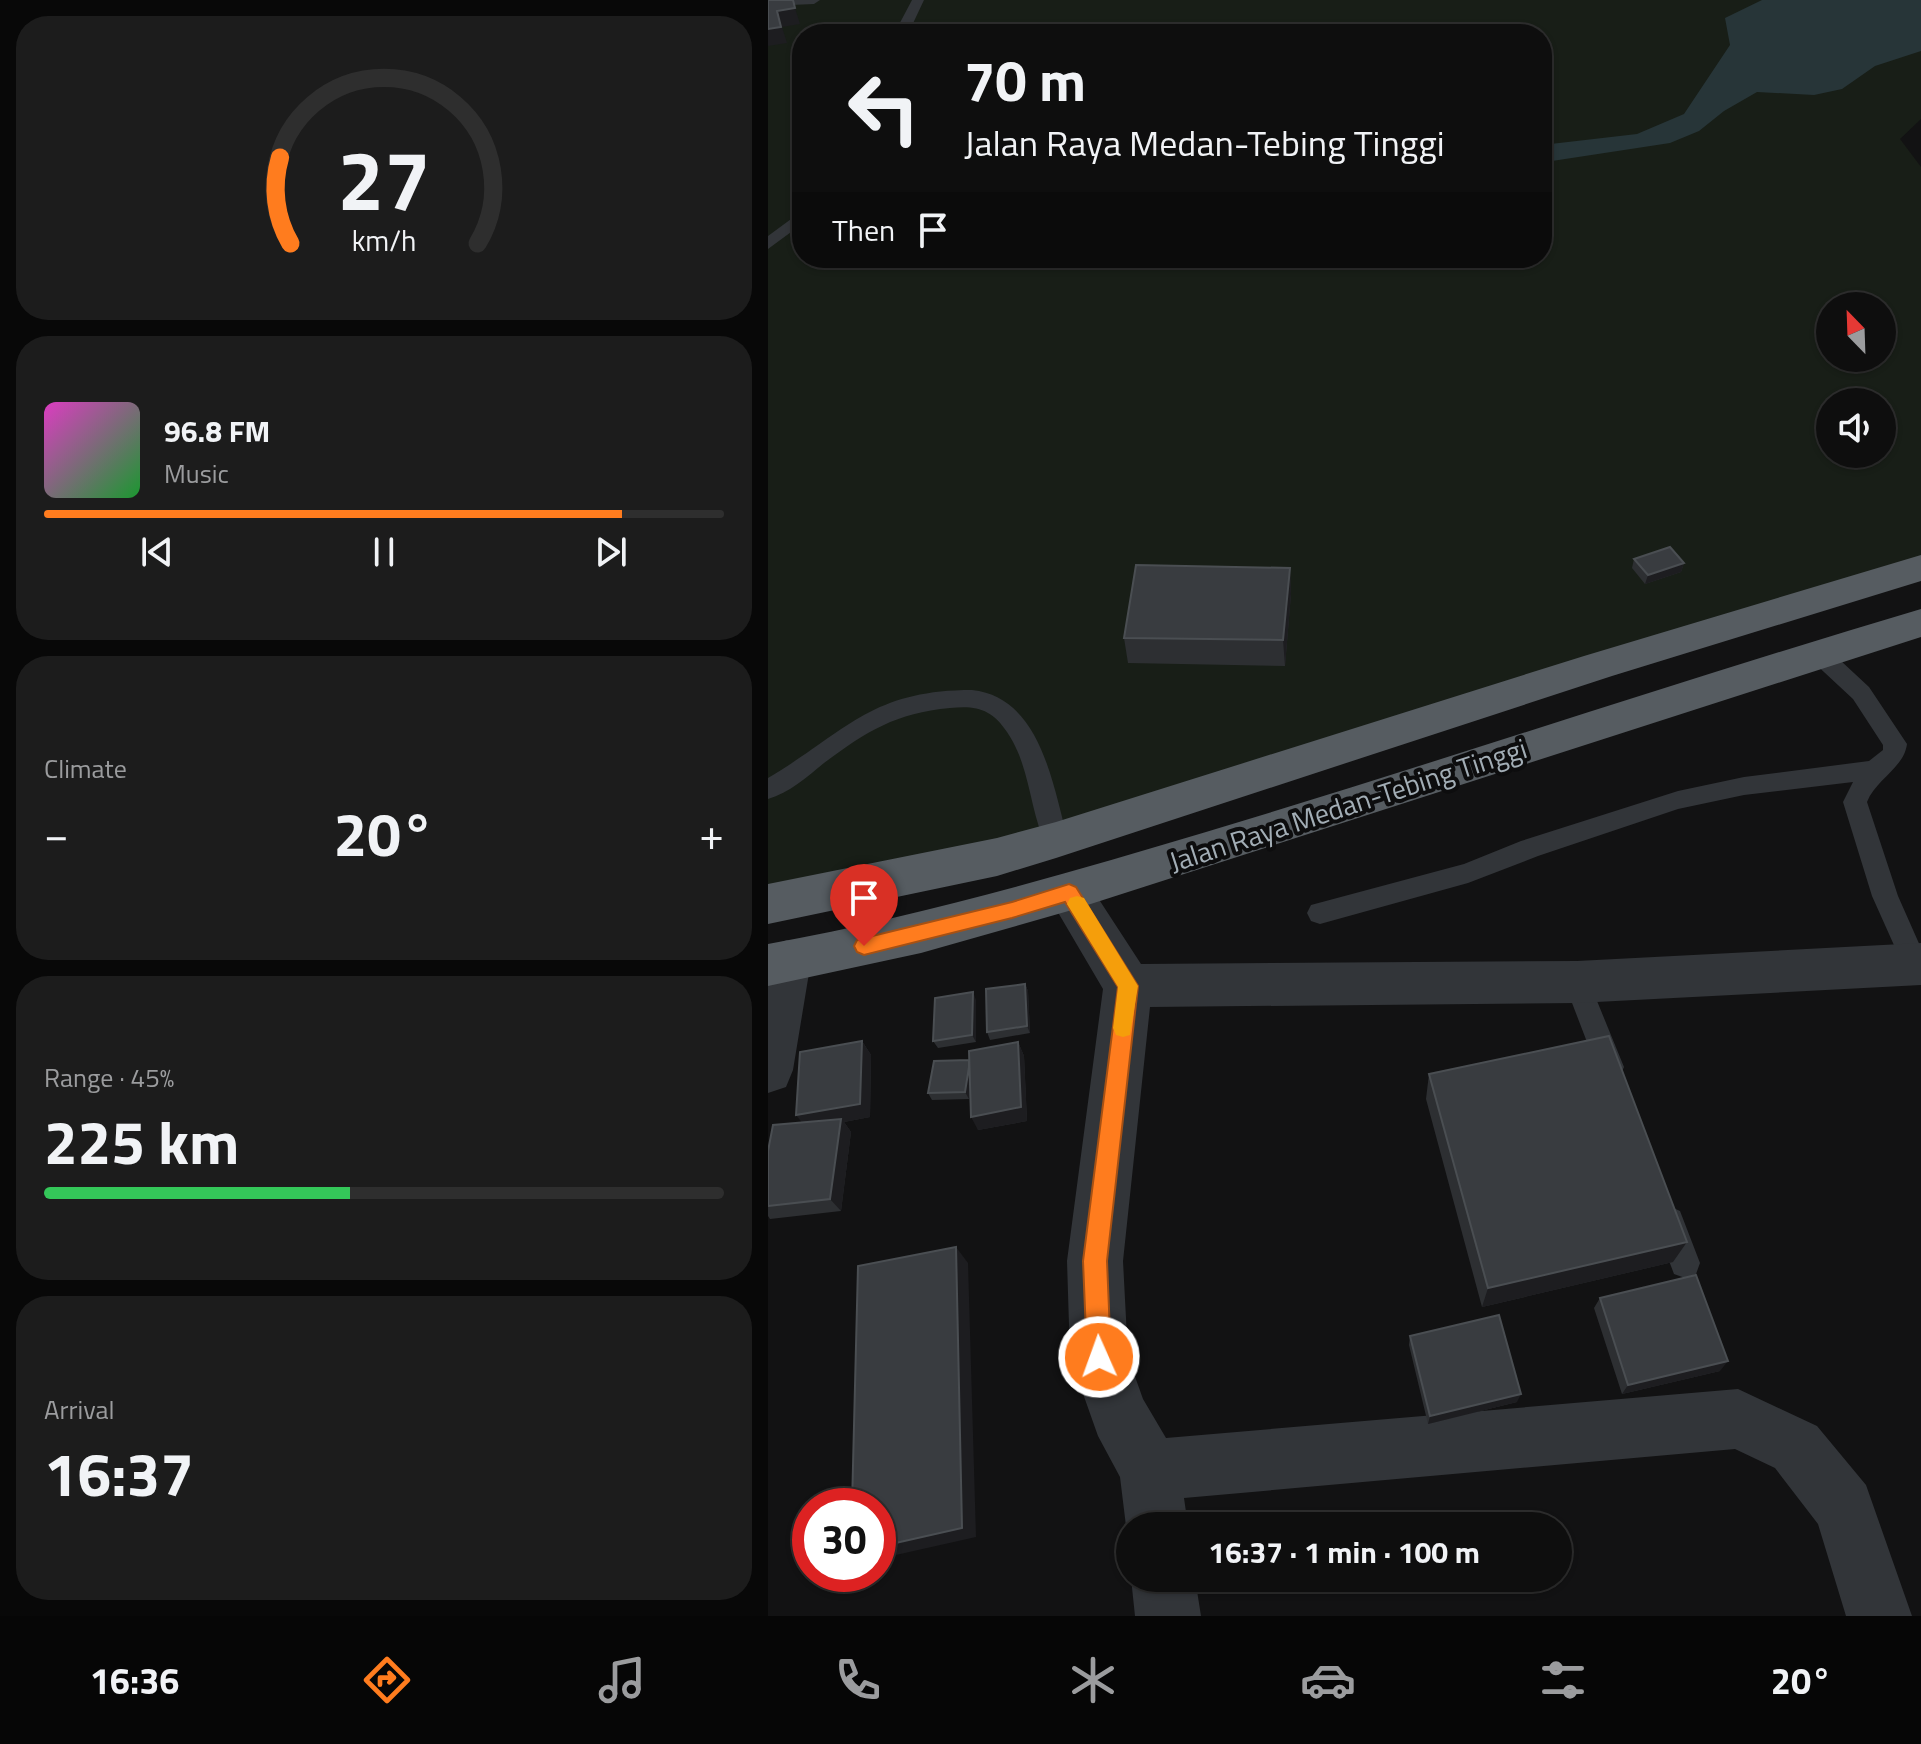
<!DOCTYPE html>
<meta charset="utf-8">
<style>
body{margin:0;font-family:"Titillium Web",sans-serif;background:#1c1c1c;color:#f1f3f6;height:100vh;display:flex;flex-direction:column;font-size:30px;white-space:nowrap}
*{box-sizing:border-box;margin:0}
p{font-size:26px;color:#9b9c9e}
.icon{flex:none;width:44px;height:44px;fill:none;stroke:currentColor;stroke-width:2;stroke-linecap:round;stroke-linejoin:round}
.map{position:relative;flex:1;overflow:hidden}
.drawer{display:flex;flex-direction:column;gap:16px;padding:16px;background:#080808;width:768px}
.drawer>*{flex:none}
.banner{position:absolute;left:24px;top:24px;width:760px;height:244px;border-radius:32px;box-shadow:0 2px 6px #0004,0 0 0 2px #2e2e2e;background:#0e0e0e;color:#f1f3f6;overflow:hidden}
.needle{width:52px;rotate:337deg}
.controls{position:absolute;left:1048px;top:292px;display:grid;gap:16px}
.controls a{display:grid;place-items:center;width:80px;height:80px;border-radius:50%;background:#0e0e0e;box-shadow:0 2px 6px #0004,0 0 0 2px #2e2e2e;font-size:40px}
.speed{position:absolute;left:24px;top:1488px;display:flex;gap:16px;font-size:40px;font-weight:700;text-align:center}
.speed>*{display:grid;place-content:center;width:104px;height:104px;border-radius:50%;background:#0e0e0e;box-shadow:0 2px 6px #0004,0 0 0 2px #2e2e2e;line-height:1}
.speed .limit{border:12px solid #d22;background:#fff;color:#111}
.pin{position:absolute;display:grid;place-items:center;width:68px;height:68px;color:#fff;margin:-82px -34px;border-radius:50% 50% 50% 0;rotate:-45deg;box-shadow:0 0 8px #0007}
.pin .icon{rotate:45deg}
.me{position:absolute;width:88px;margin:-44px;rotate:358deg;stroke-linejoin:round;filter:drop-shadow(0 0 6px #0008)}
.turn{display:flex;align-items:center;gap:28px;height:168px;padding:0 40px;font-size:36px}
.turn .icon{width:104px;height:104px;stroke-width:2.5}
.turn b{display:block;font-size:56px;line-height:68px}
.then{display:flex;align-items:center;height:76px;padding:0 40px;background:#0003;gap:16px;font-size:30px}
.big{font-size:60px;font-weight:700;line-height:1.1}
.drawer .card{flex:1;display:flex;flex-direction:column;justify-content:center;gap:12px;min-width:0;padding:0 28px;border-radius:32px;background:#1c1c1c}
.drawer .dial{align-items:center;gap:0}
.dial svg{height:208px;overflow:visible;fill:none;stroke:#2e2e2e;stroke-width:7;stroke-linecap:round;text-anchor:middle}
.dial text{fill:#f1f3f6;stroke:none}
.song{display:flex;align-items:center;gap:24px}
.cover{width:96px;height:96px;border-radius:12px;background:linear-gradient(135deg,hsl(310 70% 55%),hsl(130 70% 35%))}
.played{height:8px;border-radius:4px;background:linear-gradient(90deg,#ff7c1e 85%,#2e2e2e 85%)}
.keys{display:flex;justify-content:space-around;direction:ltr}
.heat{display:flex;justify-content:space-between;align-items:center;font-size:44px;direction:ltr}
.charge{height:12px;border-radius:6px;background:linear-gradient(90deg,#34c759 45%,#2e2e2e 0)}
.trip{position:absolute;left:348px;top:1512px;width:456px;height:80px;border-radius:40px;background:#0e0e0e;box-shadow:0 2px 6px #0004,0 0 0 2px #2e2e2e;font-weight:700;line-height:80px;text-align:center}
.tabs{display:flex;height:128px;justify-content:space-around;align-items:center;background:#060606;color:#9b9c9e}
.tabs .icon{width:56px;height:56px}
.tabs .active{color:#ff7c1e}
.tabs b{font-size:36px;color:#f1f3f6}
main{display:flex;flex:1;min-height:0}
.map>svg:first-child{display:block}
</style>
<main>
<section class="drawer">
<div class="card dial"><svg viewBox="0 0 100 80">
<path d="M14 69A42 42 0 1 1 86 69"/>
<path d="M14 69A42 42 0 0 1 10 36" stroke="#ff7c1e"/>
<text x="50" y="56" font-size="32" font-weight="700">27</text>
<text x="50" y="72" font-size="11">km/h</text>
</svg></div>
<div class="card">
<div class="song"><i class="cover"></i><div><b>96.8 FM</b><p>Music</p></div></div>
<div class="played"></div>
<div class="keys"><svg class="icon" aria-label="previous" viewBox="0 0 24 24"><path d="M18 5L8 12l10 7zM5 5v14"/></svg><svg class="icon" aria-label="pause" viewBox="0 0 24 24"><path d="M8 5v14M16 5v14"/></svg><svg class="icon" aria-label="next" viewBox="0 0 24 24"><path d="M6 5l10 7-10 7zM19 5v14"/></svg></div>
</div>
<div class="card"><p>Climate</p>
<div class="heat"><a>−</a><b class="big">20°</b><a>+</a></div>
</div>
<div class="card"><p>Range · 45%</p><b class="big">225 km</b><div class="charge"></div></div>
<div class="card"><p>Arrival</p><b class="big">16:37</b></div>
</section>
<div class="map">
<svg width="1153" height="1616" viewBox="0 0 1153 1616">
<rect width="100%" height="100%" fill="#121213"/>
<path fill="#181e17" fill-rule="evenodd" d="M 0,0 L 1153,0 L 1153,119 L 1132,139 L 1153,167 L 1153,558 L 1117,566 L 898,645 L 225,846 L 0,889 ZM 34,34 L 774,34 L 774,258 L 34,258 ZM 1062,306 L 1114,306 L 1114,358 L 1062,358 ZM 1062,402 L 1114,402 L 1114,454 L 1062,454 Z"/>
<path fill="#273538" d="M 994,0 L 1153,0 L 1153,51 L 1107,66 L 1074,89 L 1046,95 L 989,92 L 956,111 L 931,131 L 902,143 L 784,161 L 774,172 L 774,145 L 869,134 L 916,114 L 962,45 L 957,18 Z"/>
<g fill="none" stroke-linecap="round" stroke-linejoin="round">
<path fill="#323539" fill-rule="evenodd" d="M 0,0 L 52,0 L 46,4 L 0,6 Z
M 144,0 L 156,0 L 140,34 L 126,34 Z
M 34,211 L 34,224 L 0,249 L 0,236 Z
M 1050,645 L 1058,647 L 1101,687 L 1139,744 C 1136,768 1108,779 1099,802 L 1130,896 L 1153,948 L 1153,973 L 1147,975 L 1138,972 L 1104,896 L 1075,802 L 1085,782 L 976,795 L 910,809 L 770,856 L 700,883 L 552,924 L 543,921 L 539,913 L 543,905 L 696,864 L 753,841 L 910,791 L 976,777 L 1101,761 L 1115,750 L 1115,745 L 1085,699 L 1042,659 L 1039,653 L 1042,647 Z
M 204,690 C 273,697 285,786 300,840 L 297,847 L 288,850 L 279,847 C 261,811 263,767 239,732 C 224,709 208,705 182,708 C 128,713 99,731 56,763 C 39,777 21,793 0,799 L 0,778 C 78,732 102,690 204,690 Z
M 809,970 L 818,974 L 856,1067 L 852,1076 L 842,1080 L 832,1076 L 796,982 L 800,974 Z
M 901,1206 L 912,1211 L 932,1263 L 928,1274 L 917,1278 L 906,1274 L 886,1221 L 890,1211 Z"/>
<path fill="#323539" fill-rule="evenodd" d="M 301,873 L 317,878 L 373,964 L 809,961 L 1153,943 L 1153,985 L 809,1003 L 382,1007 L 355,1261 L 360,1357 L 375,1399 L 398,1438 L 970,1389 L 1049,1426 L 1098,1485 L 1144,1616 L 1078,1616 L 1050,1524 L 1007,1468 L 967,1449 L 416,1498 L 420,1526 L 362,1526 L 362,1536 L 358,1526 L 352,1477 L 330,1436 L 302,1357 L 299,1261 L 335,989 L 278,892 L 285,878 Z
M 19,940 L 36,946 L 43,961 L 25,1070 L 18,1087 L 0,1093 L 0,951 L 2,946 Z
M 363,1578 L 427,1578 L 433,1616 L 367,1616 Z"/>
<path fill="#565c61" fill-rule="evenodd" d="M 1153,555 L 1153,581 L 844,676 L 288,858 L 229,876 L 0,924 L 0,884 L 229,838 L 288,822 L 816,656 Z
M 1153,609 L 1153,637 L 304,910 L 153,953 L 0,986 L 0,944 C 149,917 294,875 438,832 C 677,760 914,680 1153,609 Z"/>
</g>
<path fill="#2d2f32" d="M 866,559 L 916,563 L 913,572 L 877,584 L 864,568 Z
M 522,568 L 523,594 L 517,666 L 360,663 L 356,638 Z
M 257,984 L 260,991 L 262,1033 L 222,1040 L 219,1032 Z
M 208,1000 L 208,1042 L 170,1048 L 165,1041 Z
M 94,1041 L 103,1055 L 102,1117 L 76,1122 L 83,1132 L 73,1211 L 2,1219 L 0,1216 L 0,1151 L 34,1123 Z
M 250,1042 L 256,1056 L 259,1121 L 210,1130 L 202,1094 L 201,1099 L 164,1100 L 160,1093 L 201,1060 Z
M 661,1074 L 905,1262 L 714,1307 L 658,1099 Z
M 832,1298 L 952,1371 L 854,1394 L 826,1308 Z
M 642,1336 L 749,1402 L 660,1424 L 641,1345 Z"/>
<path fill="#1d1d20" d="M 27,8 L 32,24 L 14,27 L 19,43 L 0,46 L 0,29 L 9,11 Z
M 916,563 L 913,572 L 877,584 L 880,575 Z
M 522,568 L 523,594 L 517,666 L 515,640 Z
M 257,984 L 260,991 L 262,1033 L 259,1026 Z
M 205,992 L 208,1000 L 208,1042 L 204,1035 Z
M 94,1041 L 103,1055 L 102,1117 L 76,1122 L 83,1132 L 73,1211 L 62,1199 L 39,1129 L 28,1115 Z
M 250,1042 L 256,1056 L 259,1121 L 210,1130 L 203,1117 Z
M 203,1060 L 206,1067 L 201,1099 L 197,1092 Z
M 919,1242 L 905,1262 L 714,1307 L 720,1288 Z
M 188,1247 L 200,1263 L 208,1537 L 110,1559 L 110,1547 Z
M 960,1361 L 952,1371 L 854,1394 L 860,1385 Z
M 753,1394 L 749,1402 L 660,1424 L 662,1416 Z"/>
<path fill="#393c40" stroke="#4a4e52" stroke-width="2" d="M 0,0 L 25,0 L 27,8 L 9,11 L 13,27 L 0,29 Z
M 902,547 L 916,563 L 880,575 L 866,559 Z
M 368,565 L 522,568 L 515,640 L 356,638 Z
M 257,984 L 259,1026 L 219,1032 L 218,989 Z
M 205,992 L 204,1035 L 165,1041 L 167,998 Z
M 841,1036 L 919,1242 L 720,1288 L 661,1074 Z
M 94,1041 L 92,1104 L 28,1115 L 32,1052 Z
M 250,1042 L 253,1107 L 203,1117 L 201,1051 Z
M 201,1060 L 201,1067 L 197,1092 L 160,1093 L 166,1061 Z
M 73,1119 L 62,1199 L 0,1206 L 0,1151 L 5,1125 Z
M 188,1247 L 194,1528 L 110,1547 L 110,1506 L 84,1506 L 90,1266 Z
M 928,1275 L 960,1361 L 860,1385 L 832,1298 Z
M 731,1315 L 753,1394 L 662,1416 L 642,1336 Z"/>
<path fill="#ff7c1e" stroke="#a65114" stroke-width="2" d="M 301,884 L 308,887 L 370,986 L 339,1261 L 343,1357 L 340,1365 L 331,1369 L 322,1365 L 319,1357 L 315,1261 L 350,987 L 297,902 L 244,918 L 96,955 L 89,952 L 86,946 L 89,940 L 96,938 L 244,902 Z"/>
<path fill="#f59e0b" d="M 309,896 L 316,898 L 370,986 L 362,1035 L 355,1037 L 348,1035 L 345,1028 L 350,987 L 299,904 L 302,898 Z"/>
<g text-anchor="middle" stroke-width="8" stroke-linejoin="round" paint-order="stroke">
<g font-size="28" fill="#a2adb5" stroke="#0d0d0e">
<text transform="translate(580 805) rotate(-18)" y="10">Jalan Raya Medan-Tebing Tinggi</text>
</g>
</g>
</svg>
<div class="controls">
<a><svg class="needle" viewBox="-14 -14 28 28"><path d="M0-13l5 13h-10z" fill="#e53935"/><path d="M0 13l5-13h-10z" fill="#9b9c9e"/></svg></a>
<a><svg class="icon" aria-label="sound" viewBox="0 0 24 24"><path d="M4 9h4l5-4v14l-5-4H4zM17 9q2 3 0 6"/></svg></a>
</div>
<div class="speed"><div class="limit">30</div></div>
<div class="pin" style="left:96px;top:946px;background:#d93025"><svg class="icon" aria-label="arrive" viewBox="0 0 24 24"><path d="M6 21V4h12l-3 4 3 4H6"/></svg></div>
<svg class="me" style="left:331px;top:1357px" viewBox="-20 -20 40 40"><circle r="17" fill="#ff7c1e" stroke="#fff" stroke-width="3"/><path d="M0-11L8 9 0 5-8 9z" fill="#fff"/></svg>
<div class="trip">16:37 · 1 min · 100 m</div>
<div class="banner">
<div class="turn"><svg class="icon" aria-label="left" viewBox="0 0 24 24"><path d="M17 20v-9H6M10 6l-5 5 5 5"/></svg><div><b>70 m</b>Jalan Raya Medan-Tebing Tinggi</div></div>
<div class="then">Then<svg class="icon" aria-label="arrive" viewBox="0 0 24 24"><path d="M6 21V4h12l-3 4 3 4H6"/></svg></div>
</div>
</div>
</main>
<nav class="tabs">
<b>16:36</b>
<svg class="icon active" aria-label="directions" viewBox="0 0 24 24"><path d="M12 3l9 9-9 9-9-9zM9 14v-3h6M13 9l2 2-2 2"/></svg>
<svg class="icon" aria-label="music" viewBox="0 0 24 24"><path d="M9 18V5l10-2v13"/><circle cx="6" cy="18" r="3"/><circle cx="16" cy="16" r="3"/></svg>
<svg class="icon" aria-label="phone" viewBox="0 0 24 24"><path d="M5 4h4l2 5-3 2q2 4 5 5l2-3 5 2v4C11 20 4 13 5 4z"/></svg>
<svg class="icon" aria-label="climate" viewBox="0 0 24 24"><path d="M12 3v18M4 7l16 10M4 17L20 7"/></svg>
<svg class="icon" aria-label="car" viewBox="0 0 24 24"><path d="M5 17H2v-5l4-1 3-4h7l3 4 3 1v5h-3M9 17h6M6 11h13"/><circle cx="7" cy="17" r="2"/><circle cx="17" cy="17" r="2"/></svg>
<svg class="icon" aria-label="filters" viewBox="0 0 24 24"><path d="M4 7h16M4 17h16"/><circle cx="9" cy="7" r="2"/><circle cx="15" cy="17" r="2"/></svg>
<b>20°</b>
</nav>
